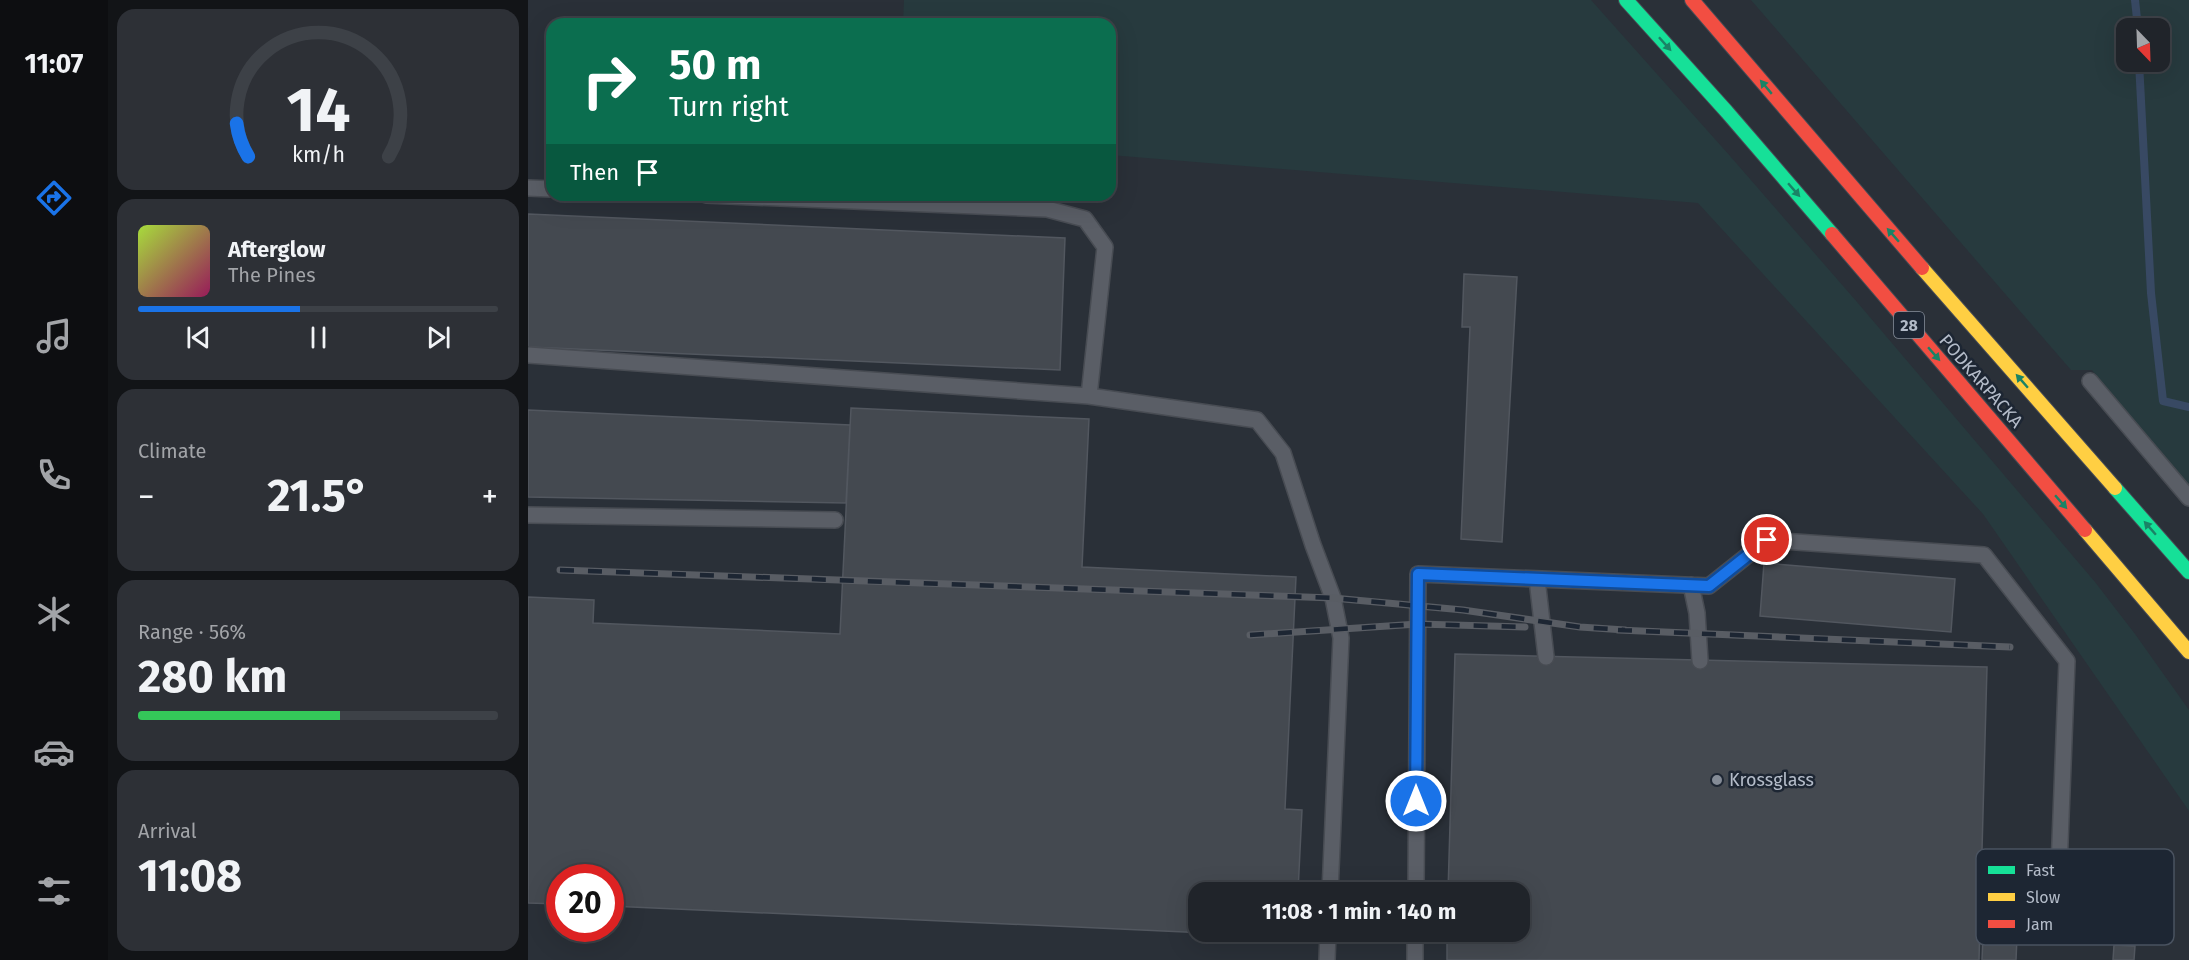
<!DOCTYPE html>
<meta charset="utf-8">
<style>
body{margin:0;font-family:"Fira Sans",sans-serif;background:#2d3036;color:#f1f3f6;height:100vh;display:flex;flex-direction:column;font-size:22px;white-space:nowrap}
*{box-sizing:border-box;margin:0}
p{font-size:20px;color:#a2a4a8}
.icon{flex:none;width:33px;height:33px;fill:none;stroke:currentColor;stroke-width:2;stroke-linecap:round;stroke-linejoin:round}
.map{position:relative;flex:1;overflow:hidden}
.details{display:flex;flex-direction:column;gap:9px;padding:9px;background:#121417;width:420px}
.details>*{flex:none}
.top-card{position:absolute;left:18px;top:18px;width:570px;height:183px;border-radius:18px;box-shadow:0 6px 24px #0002,0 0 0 2px #3d4147;background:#0b6e4f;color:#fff;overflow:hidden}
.needle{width:39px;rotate:157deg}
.buttons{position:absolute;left:1588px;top:18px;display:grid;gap:12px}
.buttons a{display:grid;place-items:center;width:54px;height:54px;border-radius:12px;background:#20242a;box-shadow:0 6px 24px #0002,0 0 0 2px #3d4147;font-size:30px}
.speed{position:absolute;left:18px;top:864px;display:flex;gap:12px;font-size:30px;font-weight:700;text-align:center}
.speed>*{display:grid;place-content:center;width:78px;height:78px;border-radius:50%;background:#20242a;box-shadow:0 6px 24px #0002,0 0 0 2px #3d4147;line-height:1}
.speed .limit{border:9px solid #d22;background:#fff;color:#111}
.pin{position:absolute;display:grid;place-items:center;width:51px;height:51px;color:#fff;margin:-26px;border:3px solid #fff;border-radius:50%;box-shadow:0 2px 6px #0007}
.me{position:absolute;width:66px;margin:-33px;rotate:0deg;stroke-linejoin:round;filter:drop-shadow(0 0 4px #0008)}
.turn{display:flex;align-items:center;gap:21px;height:126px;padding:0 24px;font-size:27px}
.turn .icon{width:78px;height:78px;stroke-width:2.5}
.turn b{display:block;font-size:42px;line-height:51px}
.then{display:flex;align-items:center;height:57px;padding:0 24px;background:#0003;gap:12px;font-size:22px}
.big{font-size:45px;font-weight:700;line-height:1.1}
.details .widget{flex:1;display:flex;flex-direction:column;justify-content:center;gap:9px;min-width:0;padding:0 21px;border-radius:18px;background:#2d3036}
.details .dial{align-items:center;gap:0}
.dial svg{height:156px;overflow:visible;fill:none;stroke:#3d4147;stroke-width:7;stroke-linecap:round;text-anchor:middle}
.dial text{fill:#f1f3f6;stroke:none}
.song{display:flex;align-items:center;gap:18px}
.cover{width:72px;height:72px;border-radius:9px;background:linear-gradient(135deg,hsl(80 70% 55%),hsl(330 70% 35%))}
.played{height:6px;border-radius:3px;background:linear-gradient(90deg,#1a73e8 45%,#3d4147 45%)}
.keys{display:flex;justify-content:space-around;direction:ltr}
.heat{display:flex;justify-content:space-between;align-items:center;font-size:33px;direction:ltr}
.charge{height:9px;border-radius:4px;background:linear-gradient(90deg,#34c759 56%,#3d4147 0)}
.trip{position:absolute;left:660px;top:882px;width:342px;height:60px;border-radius:18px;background:#20242a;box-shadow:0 6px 24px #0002,0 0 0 2px #3d4147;font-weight:700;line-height:60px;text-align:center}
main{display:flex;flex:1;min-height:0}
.dock{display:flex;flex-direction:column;width:108px;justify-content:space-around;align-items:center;background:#0d0e11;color:#a2a4a8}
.dock .icon{width:42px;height:42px}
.dock .active{color:#1a73e8}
.dock b{font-size:27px;color:#f1f3f6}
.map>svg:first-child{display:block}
</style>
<main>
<nav class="dock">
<b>11:07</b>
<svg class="icon active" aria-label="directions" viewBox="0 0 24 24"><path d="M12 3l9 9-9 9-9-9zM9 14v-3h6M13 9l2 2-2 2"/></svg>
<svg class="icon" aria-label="music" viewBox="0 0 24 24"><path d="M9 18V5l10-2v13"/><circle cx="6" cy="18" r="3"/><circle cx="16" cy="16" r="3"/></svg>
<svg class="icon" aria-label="phone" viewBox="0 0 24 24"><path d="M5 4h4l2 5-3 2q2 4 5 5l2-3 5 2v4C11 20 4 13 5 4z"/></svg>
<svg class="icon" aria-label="climate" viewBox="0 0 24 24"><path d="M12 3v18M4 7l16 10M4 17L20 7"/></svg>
<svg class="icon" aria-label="car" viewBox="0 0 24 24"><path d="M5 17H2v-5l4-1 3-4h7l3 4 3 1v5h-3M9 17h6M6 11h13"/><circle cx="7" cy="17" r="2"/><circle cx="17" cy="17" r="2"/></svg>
<svg class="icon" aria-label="filters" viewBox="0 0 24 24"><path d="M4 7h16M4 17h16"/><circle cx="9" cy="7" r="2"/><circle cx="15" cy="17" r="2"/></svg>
</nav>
<section class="details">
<div class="widget dial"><svg viewBox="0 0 100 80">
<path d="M14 69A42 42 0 1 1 86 69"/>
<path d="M14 69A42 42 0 0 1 8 52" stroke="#1a73e8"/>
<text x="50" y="56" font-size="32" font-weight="700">14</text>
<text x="50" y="72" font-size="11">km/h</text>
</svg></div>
<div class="widget">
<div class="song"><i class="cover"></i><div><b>Afterglow</b><p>The Pines</p></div></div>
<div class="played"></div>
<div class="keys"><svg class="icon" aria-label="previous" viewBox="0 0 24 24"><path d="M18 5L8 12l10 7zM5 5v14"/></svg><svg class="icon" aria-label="pause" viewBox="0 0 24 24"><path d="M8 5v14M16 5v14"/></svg><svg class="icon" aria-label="next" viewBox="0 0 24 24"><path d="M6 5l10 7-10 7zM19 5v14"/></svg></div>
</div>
<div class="widget"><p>Climate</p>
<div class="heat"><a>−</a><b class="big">21.5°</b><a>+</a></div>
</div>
<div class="widget"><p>Range · 56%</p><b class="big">280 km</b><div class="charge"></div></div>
<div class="widget"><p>Arrival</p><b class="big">11:08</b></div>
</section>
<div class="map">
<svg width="1661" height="960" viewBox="0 0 1661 960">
<rect width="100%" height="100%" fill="#2a3038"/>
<path fill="#273a3e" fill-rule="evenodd" d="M 376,0 L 1063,0 L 1202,156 L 1329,302 L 1567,582 L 1607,634 L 1661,710 L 1661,811 L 1455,514 L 1170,203 L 582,155 L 582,24 L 375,24 Z
M 1223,0 L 1661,0 L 1661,487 L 1564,370 L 1543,370 ZM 1599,28 L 1632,28 L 1632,62 L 1599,62 Z"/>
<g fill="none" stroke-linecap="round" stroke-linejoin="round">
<path stroke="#384963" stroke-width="8" d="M 1607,0 L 1610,28
M 1611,62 L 1623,293 L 1635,401 L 1661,407"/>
</g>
<path fill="#444950" stroke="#52575f" stroke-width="1.5" d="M 0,214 L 537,238 L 532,370 L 0,347 Z
M 936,274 L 989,277 L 974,542 L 933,539 L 942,327 L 934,327 Z
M 323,408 L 561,419 L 554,567 L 768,577 L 757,809 L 774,810 L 770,892 L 670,892 L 670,932 L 768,932 L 768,937 L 82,906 L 82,878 L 32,878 L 32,904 L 0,903 L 0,597 L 66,600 L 65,623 L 312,634 Z
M 0,410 L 322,425 L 318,503 L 0,497 Z
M 1236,563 L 1427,579 L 1423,632 L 1232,616 Z
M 927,654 L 1459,667 L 1451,960 L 919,960 L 919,932 L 992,932 L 992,892 L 920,892 Z
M 1458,867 L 1492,869 L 1488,960 L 1454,960 Z
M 1586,945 L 1607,946 L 1606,960 L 1585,960 Z"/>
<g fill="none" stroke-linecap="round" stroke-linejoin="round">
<defs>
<path id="lane" d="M 0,188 L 24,189
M 178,195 L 519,209 L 557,219 L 577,247 L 561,396
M 0,355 L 561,396 L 729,420 L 755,453 L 785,545 L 805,598 L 813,638 L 802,892
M 1562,381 L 1661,498
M 0,515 L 307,520
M 1009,579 L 1018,657
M 1163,585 L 1169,613 L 1172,661
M 888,892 L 890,574 L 1181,586 L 1239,540 L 1456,555 L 1539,661 L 1529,920
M 799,960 L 800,932
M 887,960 L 887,932"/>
<path id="fast" d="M 1098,0 L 1199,112 L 1304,234
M 1587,488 L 1661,572"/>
<path id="slow" d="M 1394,268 L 1587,488
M 1557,530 L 1661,652"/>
<path id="jam" d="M 1164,0 L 1394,268
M 1304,234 L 1557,530"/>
</defs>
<use href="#lane" stroke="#484c53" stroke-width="18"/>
<use href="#fast" stroke="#484c55" stroke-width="16"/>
<use href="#slow" stroke="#484c55" stroke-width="16"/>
<use href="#jam" stroke="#484c55" stroke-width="16"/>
<use href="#lane" stroke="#5a5e66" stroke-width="15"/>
<use href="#fast" stroke="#16e098" stroke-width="14"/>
<use href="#slow" stroke="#ffcf43" stroke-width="14"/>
<use href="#jam" stroke="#f24e42" stroke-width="14"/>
<defs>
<path id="rail" d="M 32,570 L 805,598 L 935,610 L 1052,627 L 1097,630
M 1090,630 L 1482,647
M 722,635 L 890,624 L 997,627"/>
</defs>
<use href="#rail" stroke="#595d64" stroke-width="7"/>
<use href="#rail" stroke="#1d2633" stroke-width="4.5" stroke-dasharray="14" stroke-linecap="butt"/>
</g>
<defs><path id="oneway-solid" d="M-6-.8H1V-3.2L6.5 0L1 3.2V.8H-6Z" transform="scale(1.5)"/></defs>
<g fill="#1a8366">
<use href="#oneway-solid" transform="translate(1137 44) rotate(48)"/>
<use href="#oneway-solid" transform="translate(1238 87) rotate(-130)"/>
<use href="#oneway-solid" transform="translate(1266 190) rotate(49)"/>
<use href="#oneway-solid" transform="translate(1365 235) rotate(-131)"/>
<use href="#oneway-solid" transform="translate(1406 354) rotate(49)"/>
<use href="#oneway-solid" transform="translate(1494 381) rotate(-131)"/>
<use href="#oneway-solid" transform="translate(1533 502) rotate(49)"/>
<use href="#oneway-solid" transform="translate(1622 528) rotate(-131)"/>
</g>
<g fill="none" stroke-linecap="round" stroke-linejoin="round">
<defs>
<path id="route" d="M 888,801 L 890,574 L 1181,586 L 1239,540"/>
</defs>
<use href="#route" stroke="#114b97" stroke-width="15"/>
<use href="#route" stroke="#1a73e8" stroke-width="10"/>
</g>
<circle fill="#848b96" stroke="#1d2633" stroke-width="2" cx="1189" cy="780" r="6"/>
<g text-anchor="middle" stroke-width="5" stroke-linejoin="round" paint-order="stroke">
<rect fill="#1d2633" stroke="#878f9c" stroke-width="1.5" x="1366" y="312" width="30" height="26" rx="4.5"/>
<g font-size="16" font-weight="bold" fill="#b4bcc9">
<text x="1381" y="331">28</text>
</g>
<g font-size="18" fill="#b4bcc9" stroke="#1d2633">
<text transform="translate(1453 381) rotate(49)" y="6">PODKARPACKA</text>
</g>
<g font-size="18" fill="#b4bcc9" stroke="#1d2633" text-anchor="start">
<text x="1201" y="786">Krossglass</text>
</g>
</g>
<rect x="1448" y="849" width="198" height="96" rx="9" fill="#1d2633" stroke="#4a5360" stroke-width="1.5"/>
<rect x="1460" y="866" width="27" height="8" fill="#16e098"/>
<rect x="1460" y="893" width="27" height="8" fill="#ffcf43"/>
<rect x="1460" y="920" width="27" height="8" fill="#f24e42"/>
<g font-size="16" fill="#b4bcc9">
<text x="1498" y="876">Fast</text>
<text x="1498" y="903">Slow</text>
<text x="1498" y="930">Jam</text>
</g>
</svg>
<div class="buttons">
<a><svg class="needle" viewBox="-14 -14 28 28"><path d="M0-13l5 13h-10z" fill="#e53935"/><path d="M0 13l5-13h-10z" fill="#a2a4a8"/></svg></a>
</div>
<div class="speed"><div class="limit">20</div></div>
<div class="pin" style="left:1239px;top:540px;background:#d93025"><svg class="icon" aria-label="arrive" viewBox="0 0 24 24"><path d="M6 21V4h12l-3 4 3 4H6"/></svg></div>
<svg class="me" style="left:888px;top:801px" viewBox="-20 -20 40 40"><circle r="17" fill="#1a73e8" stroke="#fff" stroke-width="3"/><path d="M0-11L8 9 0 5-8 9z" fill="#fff"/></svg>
<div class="trip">11:08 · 1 min · 140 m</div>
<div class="top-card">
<div class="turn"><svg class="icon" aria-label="right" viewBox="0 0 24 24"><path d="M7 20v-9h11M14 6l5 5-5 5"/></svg><div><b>50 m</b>Turn right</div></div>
<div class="then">Then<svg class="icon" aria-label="arrive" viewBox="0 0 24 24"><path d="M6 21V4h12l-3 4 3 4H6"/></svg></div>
</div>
</div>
</main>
